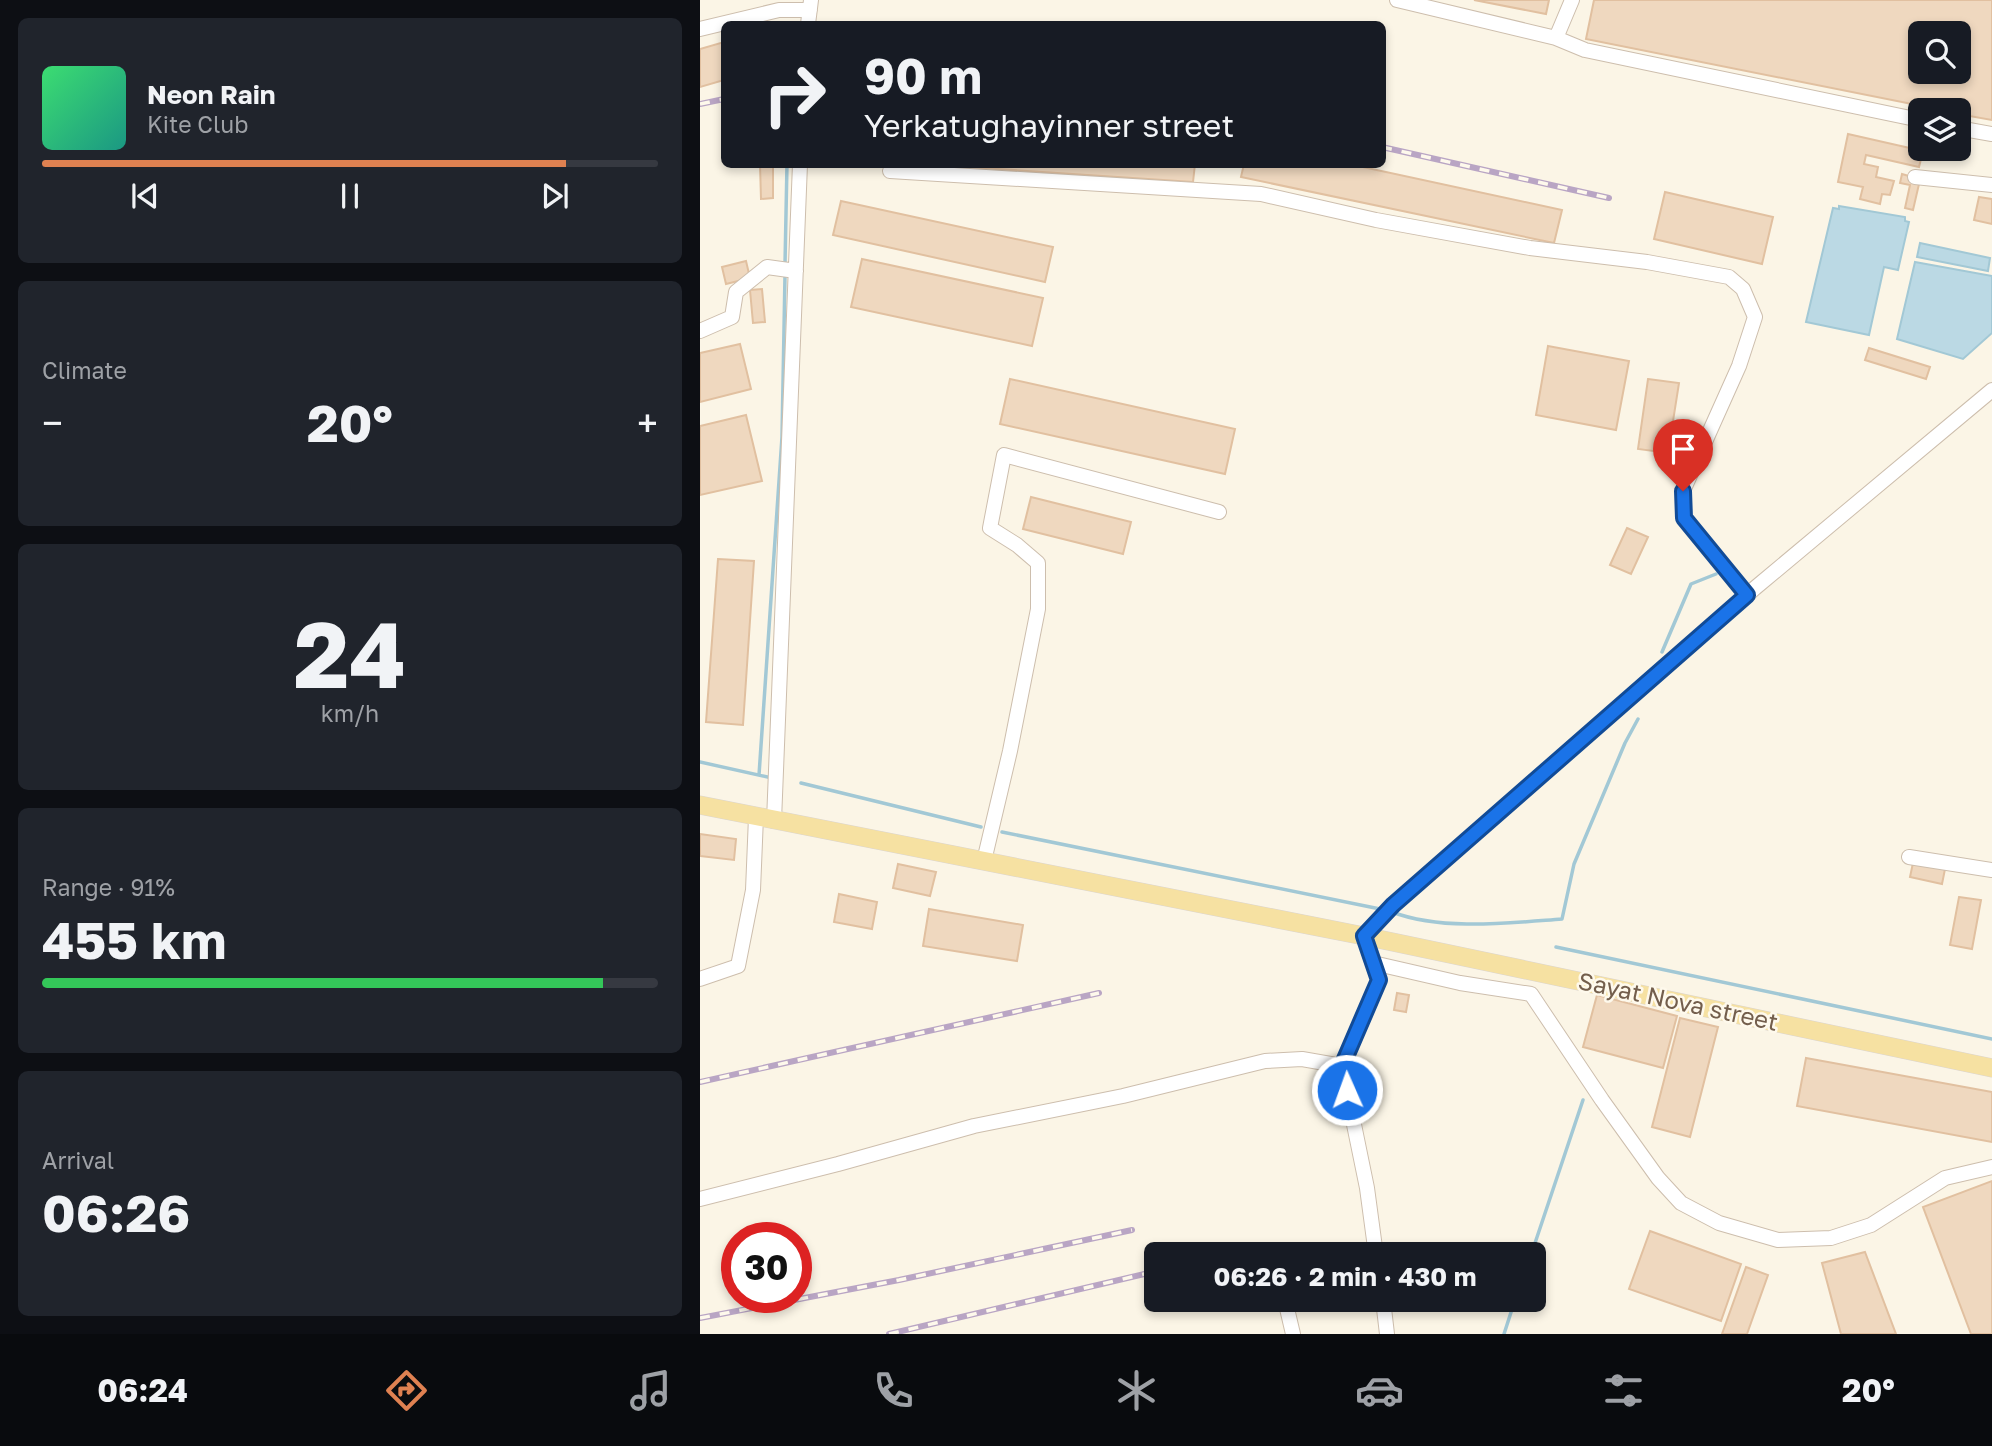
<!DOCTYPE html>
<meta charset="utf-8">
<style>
body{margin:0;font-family:"Golos Text",sans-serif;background:#20242c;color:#f1f3f6;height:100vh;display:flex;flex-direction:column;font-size:26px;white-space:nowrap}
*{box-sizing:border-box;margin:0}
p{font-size:23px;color:#9ea1a6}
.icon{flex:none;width:38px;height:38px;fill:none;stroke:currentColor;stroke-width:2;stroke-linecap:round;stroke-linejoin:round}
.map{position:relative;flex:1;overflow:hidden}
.drawer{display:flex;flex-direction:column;gap:18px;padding:18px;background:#0d0f14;width:700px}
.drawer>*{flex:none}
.hud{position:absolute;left:21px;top:21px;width:665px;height:147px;border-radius:10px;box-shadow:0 4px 10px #0003;background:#171b24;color:#f1f3f6;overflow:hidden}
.tools{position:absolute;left:1208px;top:21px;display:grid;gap:14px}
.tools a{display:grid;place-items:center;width:63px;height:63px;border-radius:10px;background:#171b24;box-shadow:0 4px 10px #0003;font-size:35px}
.speed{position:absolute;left:21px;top:1222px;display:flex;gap:14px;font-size:35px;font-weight:700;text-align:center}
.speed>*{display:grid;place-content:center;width:91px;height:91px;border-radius:50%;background:#171b24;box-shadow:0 4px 10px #0003;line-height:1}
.speed .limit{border:10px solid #d22;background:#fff;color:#111}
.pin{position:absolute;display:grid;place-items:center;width:60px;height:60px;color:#fff;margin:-72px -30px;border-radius:50% 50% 50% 0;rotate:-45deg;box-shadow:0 0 7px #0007}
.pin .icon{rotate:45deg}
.me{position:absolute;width:77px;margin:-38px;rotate:358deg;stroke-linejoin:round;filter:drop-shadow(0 0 5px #0008)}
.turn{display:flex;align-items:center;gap:24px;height:147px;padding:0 28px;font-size:32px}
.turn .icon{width:91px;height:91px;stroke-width:2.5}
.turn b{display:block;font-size:49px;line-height:60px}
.big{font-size:52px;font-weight:700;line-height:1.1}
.drawer .tile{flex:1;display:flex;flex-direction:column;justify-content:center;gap:10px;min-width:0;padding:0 24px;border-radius:10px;background:#20242c}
.drawer .dial{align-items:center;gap:0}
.dial b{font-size:91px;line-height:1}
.song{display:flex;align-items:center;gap:21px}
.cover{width:84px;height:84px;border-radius:10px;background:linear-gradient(135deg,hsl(140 70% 55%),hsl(170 70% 35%))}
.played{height:7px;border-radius:4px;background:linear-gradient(90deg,#df8151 85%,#363941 85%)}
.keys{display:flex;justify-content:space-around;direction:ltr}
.heat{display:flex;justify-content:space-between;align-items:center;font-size:38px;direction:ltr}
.charge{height:10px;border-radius:5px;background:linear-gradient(90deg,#34c759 91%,#363941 0)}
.trip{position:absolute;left:444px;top:1242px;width:402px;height:70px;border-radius:10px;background:#171b24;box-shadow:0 4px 10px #0003;font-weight:700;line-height:70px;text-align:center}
.tabs{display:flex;height:112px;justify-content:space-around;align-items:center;background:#090b0e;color:#9ea1a6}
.tabs .icon{width:49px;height:49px}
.tabs .active{color:#df8151}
.tabs b{font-size:32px;color:#f1f3f6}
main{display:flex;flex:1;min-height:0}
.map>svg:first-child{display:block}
</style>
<main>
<section class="drawer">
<div class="tile">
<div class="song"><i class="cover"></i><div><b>Neon Rain</b><p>Kite Club</p></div></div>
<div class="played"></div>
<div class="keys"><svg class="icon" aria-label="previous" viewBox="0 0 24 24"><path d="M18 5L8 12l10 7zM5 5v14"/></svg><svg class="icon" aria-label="pause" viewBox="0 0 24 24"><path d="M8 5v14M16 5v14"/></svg><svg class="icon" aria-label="next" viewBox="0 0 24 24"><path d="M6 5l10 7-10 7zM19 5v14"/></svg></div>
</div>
<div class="tile"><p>Climate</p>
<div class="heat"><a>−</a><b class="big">20°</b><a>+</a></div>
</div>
<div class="tile dial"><b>24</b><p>km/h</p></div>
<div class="tile"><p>Range · 91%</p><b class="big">455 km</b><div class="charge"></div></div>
<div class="tile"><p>Arrival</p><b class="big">06:26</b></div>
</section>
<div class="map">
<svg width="1292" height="1334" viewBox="0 0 1292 1334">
<rect width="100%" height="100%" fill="#fbf5e6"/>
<path fill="#bbd9e4" stroke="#a2c8d5" stroke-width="2" d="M 1139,206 L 1205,217 L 1205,221 L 1209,222 L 1198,270 L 1184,267 L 1169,335 L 1106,322 L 1133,208 L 1139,209 Z
M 1220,243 L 1290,258 L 1288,271 L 1217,257 Z
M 1215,262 L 1292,276 L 1292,333 L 1263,359 L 1197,339 Z"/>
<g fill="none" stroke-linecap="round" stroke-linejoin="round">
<path stroke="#a2c8d5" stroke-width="3.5" d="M 85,264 L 87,164
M 962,652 L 991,584 L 1016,574
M 0,762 L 72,778
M 59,775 L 82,437 L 85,275
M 101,783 L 281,827
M 302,832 L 685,910
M 692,912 C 742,931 809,923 862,919 L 874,864 L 925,743 L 938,719
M 856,947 L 1292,1039
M 831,1255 L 883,1100
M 804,1334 L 815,1300"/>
</g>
<path fill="#efd8bf" stroke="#e1c0a0" stroke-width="2" fill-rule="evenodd" d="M 774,0 L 849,0 L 846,14 Z
M 894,0 L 1292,0 L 1292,120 L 1258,114 L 1258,110 L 1242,110 L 886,39 ZM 1220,33 L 1258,33 L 1258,72 L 1220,72 Z
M 24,42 L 24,80 L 0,87 L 0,49 Z
M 1148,134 L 1223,151 L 1219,167 L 1166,155 L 1164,164 L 1178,167 L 1176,177 L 1194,181 L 1190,195 L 1182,194 L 1180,204 L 1160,199 L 1163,187 L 1138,182 Z
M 60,164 L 73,164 L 73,198 L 61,199 Z
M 222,164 L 495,164 L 493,182 Z
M 544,164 L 649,164 L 862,210 L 854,243 L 541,177 Z
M 1202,174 L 1212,177 L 1219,184 L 1213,210 L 1205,208 L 1210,185 L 1200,183 Z
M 965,192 L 1073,217 L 1062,264 L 954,239 Z
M 1279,197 L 1292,199 L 1292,224 L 1274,220 Z
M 141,201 L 353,247 L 345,282 L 133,235 Z
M 162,259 L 343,298 L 332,346 L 151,307 Z
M 46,261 L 50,278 L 26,284 L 22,267 Z
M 62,289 L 65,322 L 53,323 L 50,290 Z
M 40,344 L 51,389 L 0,402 L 0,353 Z
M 848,346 L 929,361 L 916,430 L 836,415 Z
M 1169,348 L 1230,367 L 1226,379 L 1165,360 Z
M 310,379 L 535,429 L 525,474 L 300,424 Z
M 948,379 L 979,383 L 968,453 L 938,449 Z
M 46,415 L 62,481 L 0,495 L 0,426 Z
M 331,497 L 431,522 L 423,554 L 323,529 Z
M 927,528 L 948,537 L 931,574 L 910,565 Z
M 18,559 L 54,561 L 43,725 L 6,722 Z
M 0,834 L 36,839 L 34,860 L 0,856 Z
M 1213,863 L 1245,869 L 1242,884 L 1210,877 Z
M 198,864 L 236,872 L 230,896 L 193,888 Z
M 139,894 L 177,902 L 172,929 L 134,922 Z
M 1259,897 L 1281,900 L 1272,949 L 1250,945 Z
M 229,909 L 323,925 L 317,961 L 223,946 Z
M 697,993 L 709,995 L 706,1012 L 694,1010 Z
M 897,995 L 977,1016 L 963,1068 L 883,1047 Z
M 980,1018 L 1018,1027 L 990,1137 L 952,1127 Z
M 1106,1058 L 1292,1092 L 1292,1142 L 1097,1106 Z
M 1292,1181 L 1292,1334 L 1271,1334 L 1223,1207 Z
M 950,1231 L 1041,1264 L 1021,1321 L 929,1289 Z
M 1165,1252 L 1196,1334 L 1141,1334 L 1122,1263 Z
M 1046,1267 L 1068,1275 L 1047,1334 L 1022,1334 Z"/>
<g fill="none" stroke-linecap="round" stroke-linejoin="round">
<defs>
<path id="minor" d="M 697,0 L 856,38 L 885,50 L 1220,120
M 108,24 L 111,0
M 0,29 L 79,10 L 110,10
M 856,38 L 872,0
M 1258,128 L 1292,134
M 190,171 L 561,194 L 676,220 L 830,248 L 947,262 L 1029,277 L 1043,289 L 1055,317 L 1039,366 L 983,491 L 984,518 L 1047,595
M 1215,177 L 1292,185
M 0,331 L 32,317 L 36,292 L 67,267 L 96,271
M 74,821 L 100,164
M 1209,857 L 1292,870
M 284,861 L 310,751 L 338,609 L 338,563 L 317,545 L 290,528 L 304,455 L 519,512
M 673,963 L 760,983 L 831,994 L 902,1100 L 958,1178 L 981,1203 L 1019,1223 L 1078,1240 L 1131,1238 L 1171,1225 L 1245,1178 L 1292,1167
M 0,979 L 38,966 L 53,890 L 56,817
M 0,1199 L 138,1164 L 274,1126 L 423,1096 L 565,1061 L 602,1059 L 642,1066
M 676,1255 L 667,1188 L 642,1066 L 679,980 L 664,936 L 693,905 L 1055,588 L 1292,390
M 585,1300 L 593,1334
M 683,1300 L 687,1334"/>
<path id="major" d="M 0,805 L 664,936 L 1292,1068"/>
</defs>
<use href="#minor" stroke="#cdbead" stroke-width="16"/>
<use href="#major" stroke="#dbd5d0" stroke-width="19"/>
<use href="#minor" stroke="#fff" stroke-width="14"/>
<use href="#major" stroke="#f6e1a2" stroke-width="18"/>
<defs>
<path id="rail" d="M 0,104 L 24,99
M 682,147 L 909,198
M 0,1082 L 399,993
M 527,1255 L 565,1246
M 0,1318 L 199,1280 L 432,1230
M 189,1334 L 457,1271"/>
</defs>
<use href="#rail" stroke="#b9a5c4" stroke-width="6"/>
<use href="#rail" stroke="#fef9ec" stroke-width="3.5" stroke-dasharray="10" stroke-linecap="butt"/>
</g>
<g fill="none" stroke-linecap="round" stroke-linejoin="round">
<defs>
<path id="route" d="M 647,1090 L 642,1066 L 679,980 L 664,936 L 693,905 L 1047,595 L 984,518 L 983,491"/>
</defs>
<use href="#route" stroke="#114b97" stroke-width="18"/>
<use href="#route" stroke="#1a73e8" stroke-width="12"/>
</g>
<g text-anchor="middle" stroke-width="5" stroke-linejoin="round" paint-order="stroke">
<g font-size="24" fill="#735e4c" stroke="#fef9ec">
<text transform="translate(978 1002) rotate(12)" y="8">Sayat Nova street</text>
</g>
</g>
</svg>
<div class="tools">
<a><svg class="icon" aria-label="search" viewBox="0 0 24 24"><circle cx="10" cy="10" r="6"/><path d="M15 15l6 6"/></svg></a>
<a><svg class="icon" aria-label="layers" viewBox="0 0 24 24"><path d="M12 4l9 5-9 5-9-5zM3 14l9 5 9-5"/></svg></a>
</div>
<div class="speed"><div class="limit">30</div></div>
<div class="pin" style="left:983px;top:491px;background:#d93025"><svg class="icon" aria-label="arrive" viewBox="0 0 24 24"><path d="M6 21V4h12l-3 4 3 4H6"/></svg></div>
<svg class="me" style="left:647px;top:1090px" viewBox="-20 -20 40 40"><circle r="17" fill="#1a73e8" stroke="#fff" stroke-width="3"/><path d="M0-11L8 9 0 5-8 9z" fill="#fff"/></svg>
<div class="trip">06:26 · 2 min · 430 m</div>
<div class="hud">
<div class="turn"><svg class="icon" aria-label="right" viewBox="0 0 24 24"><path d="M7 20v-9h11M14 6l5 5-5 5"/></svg><div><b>90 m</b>Yerkatughayinner street</div></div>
</div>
</div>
</main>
<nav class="tabs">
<b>06:24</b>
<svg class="icon active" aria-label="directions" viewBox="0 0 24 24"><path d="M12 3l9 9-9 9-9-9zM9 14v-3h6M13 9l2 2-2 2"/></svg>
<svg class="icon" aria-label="music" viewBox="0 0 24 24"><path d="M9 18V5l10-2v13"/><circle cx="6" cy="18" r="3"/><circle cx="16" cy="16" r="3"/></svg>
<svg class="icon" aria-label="phone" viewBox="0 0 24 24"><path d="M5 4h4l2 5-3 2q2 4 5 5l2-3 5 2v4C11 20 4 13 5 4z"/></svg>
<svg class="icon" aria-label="climate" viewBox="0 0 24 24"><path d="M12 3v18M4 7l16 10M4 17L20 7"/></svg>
<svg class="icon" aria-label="car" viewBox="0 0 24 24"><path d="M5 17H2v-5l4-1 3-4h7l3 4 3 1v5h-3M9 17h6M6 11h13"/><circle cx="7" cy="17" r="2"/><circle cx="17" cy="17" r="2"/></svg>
<svg class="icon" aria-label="filters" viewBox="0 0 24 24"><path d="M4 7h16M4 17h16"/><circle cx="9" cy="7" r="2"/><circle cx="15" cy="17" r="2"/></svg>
<b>20°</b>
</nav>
